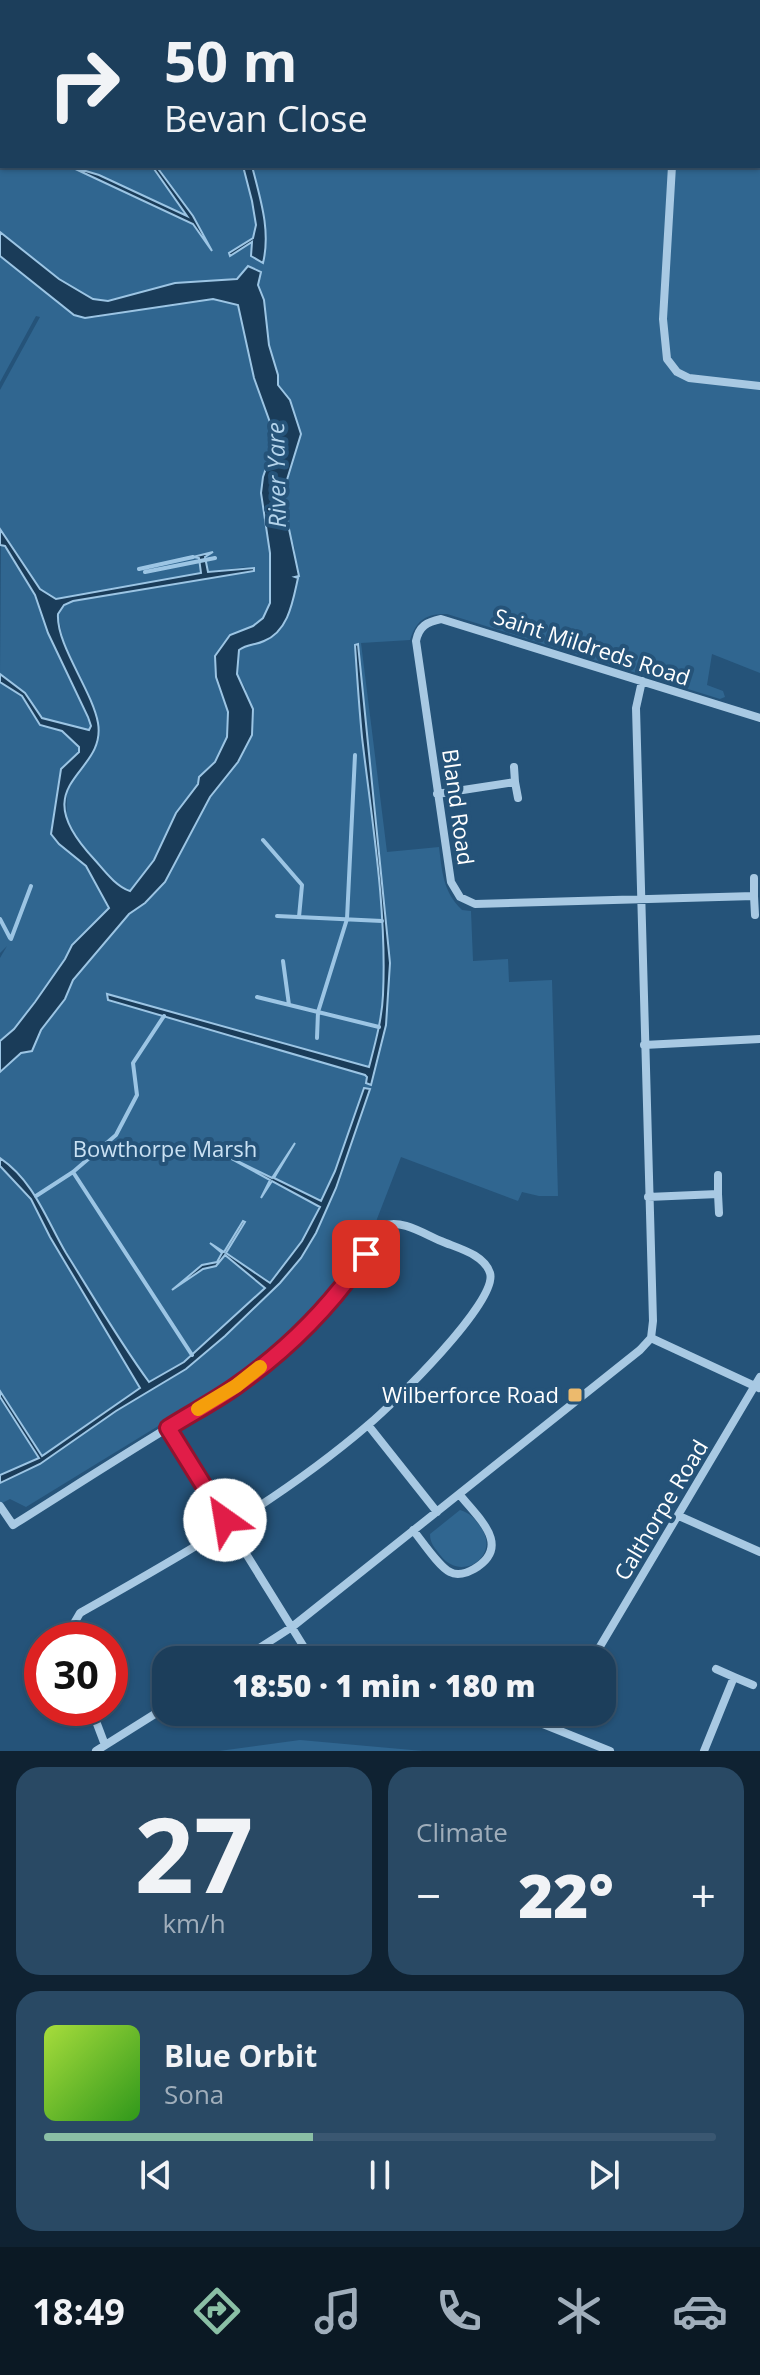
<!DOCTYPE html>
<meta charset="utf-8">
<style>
body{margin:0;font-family:"Open Sans",sans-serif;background:#294964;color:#f1f3f6;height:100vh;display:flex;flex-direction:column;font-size:30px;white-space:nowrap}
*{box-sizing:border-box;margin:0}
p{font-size:26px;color:#a0aebb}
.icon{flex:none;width:44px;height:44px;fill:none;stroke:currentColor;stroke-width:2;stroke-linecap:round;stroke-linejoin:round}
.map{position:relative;height:1751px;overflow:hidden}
.drawer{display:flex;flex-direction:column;gap:16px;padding:16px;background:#0f2232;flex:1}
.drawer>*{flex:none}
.top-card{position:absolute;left:0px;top:0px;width:760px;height:168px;box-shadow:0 2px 6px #0004,0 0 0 2px #3a5771;background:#1c3e5b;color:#f1f3f6;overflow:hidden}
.speed{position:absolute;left:24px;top:1622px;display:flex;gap:16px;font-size:40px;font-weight:700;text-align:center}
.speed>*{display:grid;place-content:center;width:104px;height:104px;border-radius:50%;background:#1c3e5b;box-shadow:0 2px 6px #0004,0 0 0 2px #3a5771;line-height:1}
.speed .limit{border:12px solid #d22;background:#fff;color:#111}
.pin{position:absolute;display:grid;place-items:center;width:68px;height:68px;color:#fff;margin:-34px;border-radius:16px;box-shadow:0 4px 12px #0006}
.me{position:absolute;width:88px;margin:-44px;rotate:328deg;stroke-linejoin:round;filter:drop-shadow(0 0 6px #0008)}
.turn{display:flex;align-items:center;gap:28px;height:168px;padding:0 32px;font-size:36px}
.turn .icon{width:104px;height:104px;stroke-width:2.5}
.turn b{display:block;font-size:56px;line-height:68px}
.big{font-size:60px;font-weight:800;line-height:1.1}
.drawer .widget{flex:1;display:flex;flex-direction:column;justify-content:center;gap:12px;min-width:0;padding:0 28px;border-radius:24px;background:#294964}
.drawer .dial{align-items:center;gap:0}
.dial b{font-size:104px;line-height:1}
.song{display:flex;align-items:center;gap:24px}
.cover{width:96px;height:96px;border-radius:12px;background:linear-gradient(135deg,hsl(80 70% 55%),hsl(110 70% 35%))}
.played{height:8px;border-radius:4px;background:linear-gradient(90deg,#8abfa5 40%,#3a5771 40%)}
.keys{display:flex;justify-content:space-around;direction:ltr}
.heat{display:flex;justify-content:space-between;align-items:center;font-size:44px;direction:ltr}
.drawer .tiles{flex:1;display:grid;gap:16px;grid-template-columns:1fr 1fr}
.widget:last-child{grid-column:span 2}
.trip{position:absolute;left:152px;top:1646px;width:464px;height:80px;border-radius:24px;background:#1c3e5b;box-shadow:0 2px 6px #0004,0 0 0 2px #3a5771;font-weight:800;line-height:80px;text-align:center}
.dock{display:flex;height:128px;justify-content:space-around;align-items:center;background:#0b1924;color:#a0aebb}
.dock .icon{width:56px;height:56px}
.dock .current{color:#8abfa5}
.dock b{font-size:36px;color:#f1f3f6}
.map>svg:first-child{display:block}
</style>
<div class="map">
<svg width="760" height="1751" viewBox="0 0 760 1751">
<rect width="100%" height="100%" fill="#255379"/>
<path fill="#306690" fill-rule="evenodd" d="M 0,0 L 760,0 L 760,673 L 712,654 L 707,685 L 723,691 L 725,697 L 720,699 L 447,614 C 426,614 417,619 410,640 L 361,643 L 387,852 L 439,847 C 442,871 443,892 462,910 L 471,911 L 473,961 L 508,959 L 509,982 L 552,980 L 558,1196 L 539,1196 L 522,1192 L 518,1201 L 401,1157 L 370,1237 L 332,1287 L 266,1354 L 230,1382 L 26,1507 L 10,1499 L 0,1504 L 0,1072 L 38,1038 L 41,1030 L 65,999 L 72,981 L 129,914 L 145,903 L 165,882 L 210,797 L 238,762 L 246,689 L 237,674 L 239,650 L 264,641 L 295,578 L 295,549 L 286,523 L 282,496 L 301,434 L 290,400 L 278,385 L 278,375 L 269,345 L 264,300 L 258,285 L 261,272 C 228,282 196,280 163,286 C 141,289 119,304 96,300 C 74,295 21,248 0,232 ZM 2,2 L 758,2 L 758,166 L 2,166 Z
M 0,256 L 74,315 L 94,318 L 146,307 L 213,299 L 238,305 L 254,378 L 276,439 L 261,493 L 270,553 L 270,603 L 263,618 L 253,626 L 230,635 L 225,699 L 229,721 L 227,737 L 215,762 L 199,777 L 198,784 L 176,813 L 154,860 L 130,891 L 114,881 L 81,845 L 67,818 L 67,789 L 84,764 L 99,727 L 96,714 L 63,639 L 58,614 L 64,605 L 73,601 L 152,588 L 252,566 L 208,572 L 204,557 L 199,558 L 201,573 L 56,599 L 40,589 L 0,529 L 0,390 L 40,317 L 36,316 L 0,382 Z
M 1,545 C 25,559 37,606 48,632 C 60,660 76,688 88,717 L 91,726 L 89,730 L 42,718 L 25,693 L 0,674 Z
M 0,682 L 22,696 L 40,725 L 62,731 L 79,747 L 79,751 L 61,769 L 59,844 L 86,866 L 109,908 L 72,945 L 65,959 L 35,1002 L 14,1029 L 0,1041 L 0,958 L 7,946 L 0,953 Z
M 460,1510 C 470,1513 474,1518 480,1526 C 502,1555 462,1583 441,1556 C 435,1548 430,1544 430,1534 Z
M 300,1740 L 423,1751 L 219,1751 Z"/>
<path fill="#1a3c59" stroke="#9cc5e4" stroke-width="2" d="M 69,166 L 99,175 L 187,216 L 152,166 L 156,166 L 193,216 L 212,251 L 193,224 Z
M 243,166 L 252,166 C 260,198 271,230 263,263 L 251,256 L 252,242 L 230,256 L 229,253 L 253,238 L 256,225 L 252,201 Z
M 0,232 L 59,279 L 93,299 L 108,301 L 175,283 L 237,279 L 248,266 L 261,272 L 258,285 L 264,300 L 269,345 L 278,375 L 278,385 L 290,400 L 301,434 L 282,496 L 299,576 L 295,577 L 298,578 C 293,600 289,631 264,641 C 256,645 247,644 239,650 L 237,674 L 253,709 L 252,735 L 238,762 L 210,797 L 165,882 L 145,903 L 129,914 L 73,980 L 65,999 L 41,1030 L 32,1051 L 21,1053 L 0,1072 L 0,1041 L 14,1029 L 35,1002 L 65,959 L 72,945 L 109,908 L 86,866 L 59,844 L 51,834 L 61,769 L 79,752 L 79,747 L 62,731 L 40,725 L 22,696 L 0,682 L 0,674 L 25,693 L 42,718 L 89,730 L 91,726 L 88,717 L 48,633 L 35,595 L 5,546 L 0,545 L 0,529 L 40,589 L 56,599 L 201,573 L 199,558 L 193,557 L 213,552 L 205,557 L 208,572 L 254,568 L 254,571 L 73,601 L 64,605 L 58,614 C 56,645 92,690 98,723 C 107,776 21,781 94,859 C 104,870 115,886 130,891 L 154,860 L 176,813 L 198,784 L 199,777 L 215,762 L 227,737 L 228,712 L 216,677 L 215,656 L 230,635 L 253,626 L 263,618 L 270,603 L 270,553 L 261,493 L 263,477 L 276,439 L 254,378 L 238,305 L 213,299 L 85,318 L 74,315 L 0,256 Z
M 358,644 L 390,963 L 386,1025 L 371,1085 L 366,1083 L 367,1077 L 365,1075 L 108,1000 L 107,994 L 369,1067 C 375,1044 382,1019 383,995 C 387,909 372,822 362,737 C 359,706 357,675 355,645 Z
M 364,1088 L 370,1089 L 336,1188 L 316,1233 L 301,1258 L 280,1283 L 225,1336 L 186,1369 L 116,1411 L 40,1464 L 0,1483 L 0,1475 L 39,1458 L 0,1397 L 0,1391 L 42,1456 L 140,1388 L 50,1237 L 31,1199 L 0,1166 L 0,1158 C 34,1181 46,1219 66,1253 C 93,1296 119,1341 149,1382 L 184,1362 L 265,1288 L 225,1255 L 216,1266 L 203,1269 L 172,1290 L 202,1265 L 217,1262 L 222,1253 L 210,1243 L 224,1252 L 243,1221 L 245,1222 L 226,1253 L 270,1283 L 302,1241 L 320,1207 L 272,1181 L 261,1198 L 270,1180 L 217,1151 L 272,1178 L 295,1143 L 274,1178 L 321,1201 L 335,1171 Z"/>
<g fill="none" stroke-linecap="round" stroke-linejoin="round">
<path stroke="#9cc5e4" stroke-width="4" d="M 0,155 L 2,154
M 139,569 L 193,557
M 145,572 L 215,558
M 263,840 L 302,885 L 299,917
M 277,916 L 382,921
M 0,919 L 10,938
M 11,939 L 31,886
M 283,961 L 289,1005
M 257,997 L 379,1027
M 317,1038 L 318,1012 L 347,919 L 355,755
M 73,1172 L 192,1355
M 36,1196 L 73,1172 L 116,1135 L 137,1095 L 133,1063 L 164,1016"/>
<path stroke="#a8c9e3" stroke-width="8" d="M 421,0 L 424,2
M 716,2 L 717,0
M 672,166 L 663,319 L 667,359 L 677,372 L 689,378 L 760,386
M 514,767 L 515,782
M 437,794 L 515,782 L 518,798
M 754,878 L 754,896
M 755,915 L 754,896 L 475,904 L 460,897 L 451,882 L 416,641 C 419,626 427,622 441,619 L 760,718
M 644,1045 L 760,1039
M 718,1175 L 718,1194
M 648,1197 L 718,1194 L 719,1213
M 651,1338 L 759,1388
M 368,1425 L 437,1512
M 168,1428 L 312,1660
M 0,1506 L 13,1525 C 64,1493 115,1460 166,1429 C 205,1404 247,1382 281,1351 C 309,1326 337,1297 358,1266 C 366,1255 372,1232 384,1226 C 400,1218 426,1235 441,1241 C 457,1248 484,1254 490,1273 C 499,1301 392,1405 368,1425 C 282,1499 179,1557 80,1613 L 73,1625 L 74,1640
M 679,1516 L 760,1552
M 413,1530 C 422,1541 439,1567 450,1572 C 457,1576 467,1573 474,1569 C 513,1546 478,1518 460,1495
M 241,1660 L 292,1627 L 640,1350 L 651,1338 L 653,1321 L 636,708 L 642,681
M 592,1660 L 760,1377
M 716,1669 L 734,1677
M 91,1708 L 105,1745
M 513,1712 L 610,1751
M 554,1728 L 563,1712
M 96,1751 L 166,1707
M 704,1751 L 734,1677 L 753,1685"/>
</g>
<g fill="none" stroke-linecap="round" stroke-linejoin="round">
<defs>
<path id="route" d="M 225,1520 L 168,1428 C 190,1414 215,1401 236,1386 C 287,1350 332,1305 366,1254"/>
</defs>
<use href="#route" stroke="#92132f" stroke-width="20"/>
<use href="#route" stroke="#e11d48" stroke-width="14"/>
<path stroke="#f59e0b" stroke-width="14" d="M 198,1409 L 236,1386 L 260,1367"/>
</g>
<rect fill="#ecba6d" stroke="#255379" stroke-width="3" x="567" y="1387" width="16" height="16" rx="4"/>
<g text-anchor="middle" stroke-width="8" stroke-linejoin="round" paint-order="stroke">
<g font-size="22" fill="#fff" stroke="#255379">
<text transform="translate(592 647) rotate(18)" y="8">Saint Mildreds Road</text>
<text transform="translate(458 807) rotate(82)" y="8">Bland Road</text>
<text transform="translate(661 1510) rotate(-59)" y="8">Calthorpe Road</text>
</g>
<g font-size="22" fill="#cae1f3" stroke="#255379">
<text x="165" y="1157">Bowthorpe Marsh</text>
</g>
<g font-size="22" fill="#fff" stroke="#255379" text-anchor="end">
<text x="559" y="1403">Wilberforce Road</text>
</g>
<g font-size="24" font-style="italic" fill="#b3d3eb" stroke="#255379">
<text transform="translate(277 475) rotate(-91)" y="8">River Yare</text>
</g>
</g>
</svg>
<div class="speed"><div class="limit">30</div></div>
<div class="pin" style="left:366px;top:1254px;background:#d93025"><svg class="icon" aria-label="arrive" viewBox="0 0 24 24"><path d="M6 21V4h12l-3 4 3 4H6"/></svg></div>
<svg class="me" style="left:225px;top:1520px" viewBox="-20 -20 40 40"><circle r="19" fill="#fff"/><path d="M0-13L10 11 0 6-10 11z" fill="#e11d48"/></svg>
<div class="trip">18:50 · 1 min · 180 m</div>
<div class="top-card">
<div class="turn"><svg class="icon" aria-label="right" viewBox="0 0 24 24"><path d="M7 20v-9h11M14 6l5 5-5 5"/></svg><div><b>50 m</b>Bevan Close</div></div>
</div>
</div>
<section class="drawer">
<div class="tiles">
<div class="widget dial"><b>27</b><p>km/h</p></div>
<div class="widget"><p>Climate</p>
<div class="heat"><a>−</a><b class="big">22°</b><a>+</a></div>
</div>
<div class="widget">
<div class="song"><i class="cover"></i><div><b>Blue Orbit</b><p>Sona</p></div></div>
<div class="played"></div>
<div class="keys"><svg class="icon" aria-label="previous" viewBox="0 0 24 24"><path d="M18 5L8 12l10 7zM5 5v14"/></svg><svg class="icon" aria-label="pause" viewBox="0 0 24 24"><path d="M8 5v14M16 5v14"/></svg><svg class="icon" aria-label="next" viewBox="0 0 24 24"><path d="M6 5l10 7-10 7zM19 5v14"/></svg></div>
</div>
</div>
</section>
<nav class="dock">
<b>18:49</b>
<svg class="icon current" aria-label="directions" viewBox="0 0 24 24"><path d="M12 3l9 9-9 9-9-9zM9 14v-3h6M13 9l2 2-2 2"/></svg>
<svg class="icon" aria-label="music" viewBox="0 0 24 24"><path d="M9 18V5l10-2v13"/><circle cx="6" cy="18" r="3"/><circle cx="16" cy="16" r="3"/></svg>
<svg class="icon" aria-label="phone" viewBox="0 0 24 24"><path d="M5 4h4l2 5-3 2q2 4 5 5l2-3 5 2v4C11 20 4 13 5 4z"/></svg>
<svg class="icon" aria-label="climate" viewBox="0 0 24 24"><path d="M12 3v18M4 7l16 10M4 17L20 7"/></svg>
<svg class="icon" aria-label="car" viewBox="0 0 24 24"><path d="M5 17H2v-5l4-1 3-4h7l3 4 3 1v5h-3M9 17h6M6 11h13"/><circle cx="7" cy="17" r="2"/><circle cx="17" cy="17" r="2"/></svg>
</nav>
